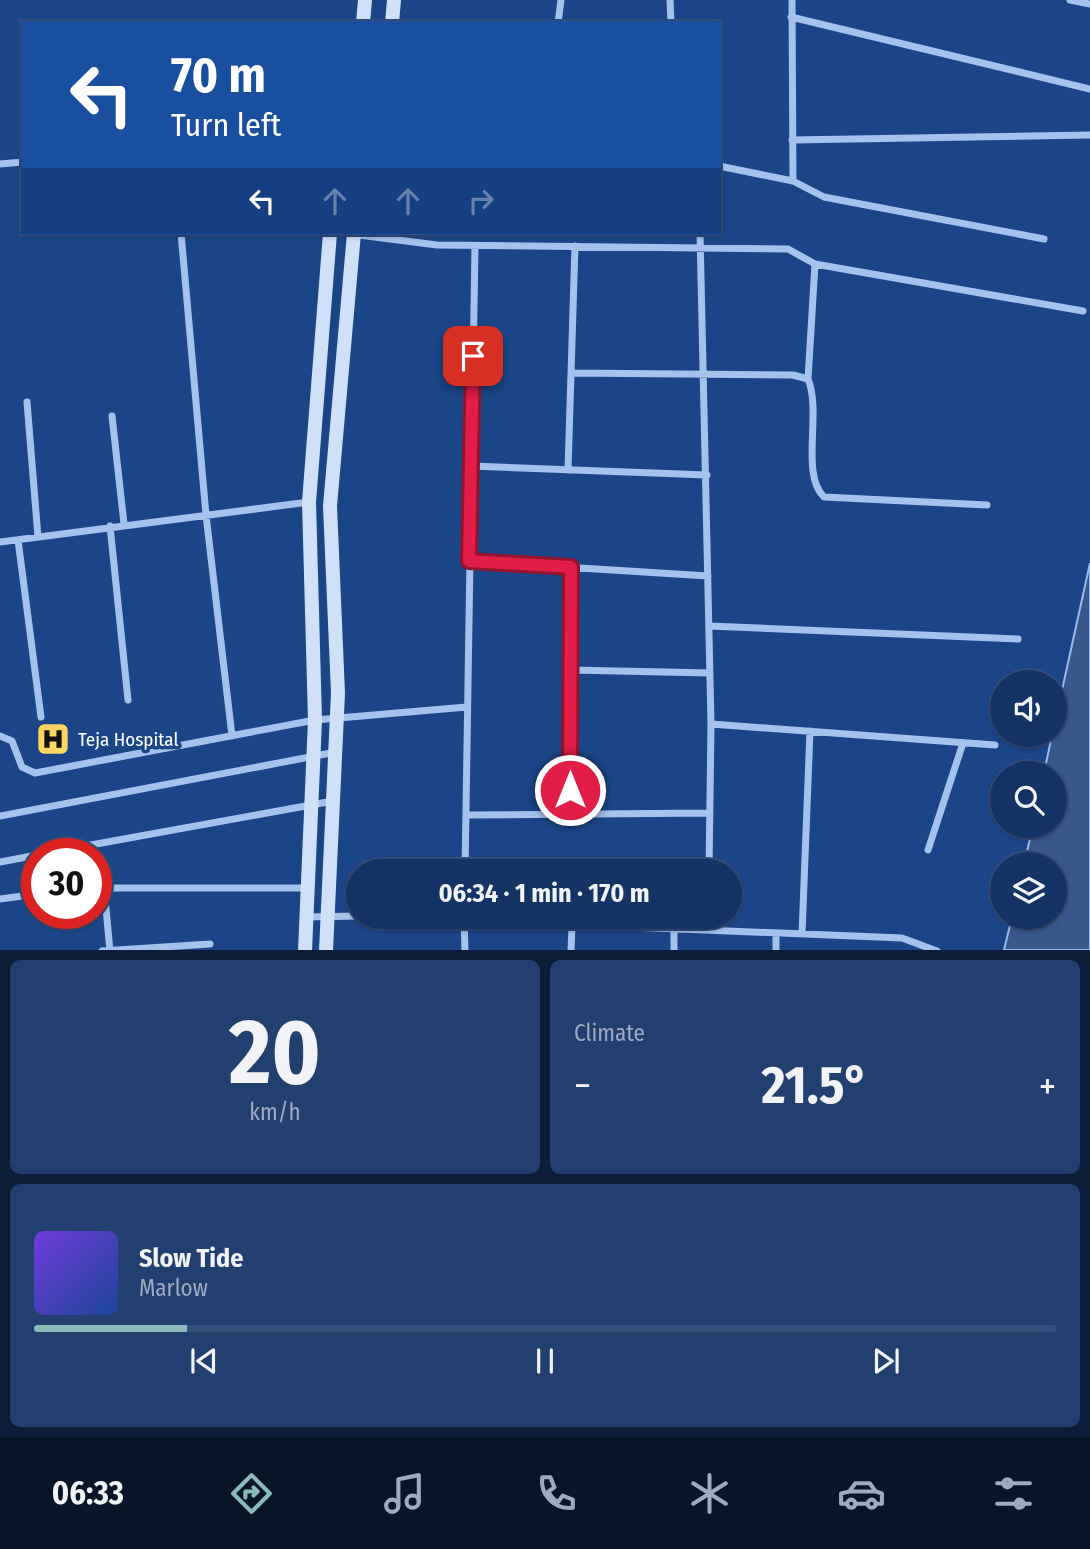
<!DOCTYPE html>
<meta charset="utf-8">
<style>
body{margin:0;font-family:"Fira Sans Condensed",sans-serif;background:#213f6f;color:#f1f3f6;height:100vh;display:flex;flex-direction:column;font-size:26px;white-space:nowrap}
*{box-sizing:border-box;margin:0}
p{font-size:23px;color:#9daabf}
.icon{flex:none;width:38px;height:38px;fill:none;stroke:currentColor;stroke-width:2;stroke-linecap:round;stroke-linejoin:round}
.map{position:relative;height:950px;overflow:hidden}
.side{display:flex;flex-direction:column;gap:10px;padding:10px;background:#0b1d38;flex:1}
.side>*{flex:none}
.hud{position:absolute;left:21px;top:21px;width:700px;height:214px;border-radius:0px;box-shadow:0 2px 5px #0004,0 0 0 2px #334f7a;background:#1a4fa0;color:#fff;overflow:hidden}
.controls{position:absolute;left:990px;top:670px;display:grid;gap:14px}
.controls a{display:grid;place-items:center;width:77px;height:77px;border-radius:50%;background:#143466;box-shadow:0 2px 5px #0004,0 0 0 2px #334f7a;font-size:35px}
.speed{position:absolute;left:21px;top:838px;display:flex;gap:14px;font-size:35px;font-weight:700;text-align:center}
.speed>*{display:grid;place-content:center;width:91px;height:91px;border-radius:50%;background:#143466;box-shadow:0 2px 5px #0004,0 0 0 2px #334f7a;line-height:1}
.speed .limit{border:10px solid #d22;background:#fff;color:#111}
.pin{position:absolute;display:grid;place-items:center;width:60px;height:60px;color:#fff;margin:-30px;border-radius:14px;box-shadow:0 4px 10px #0006}
.me{position:absolute;width:77px;margin:-38px;rotate:0deg;stroke-linejoin:round;filter:drop-shadow(0 0 5px #0008)}
.turn{display:flex;align-items:center;gap:24px;height:147px;padding:0 35px;font-size:32px}
.turn .icon{width:91px;height:91px;stroke-width:2.5}
.turn b{display:block;font-size:49px;line-height:60px}
.lanes{display:flex;align-items:center;height:66px;padding:0 35px;background:#0003;justify-content:center;gap:35px;direction:ltr}
.lanes .off{opacity:.35}
.big{font-size:52px;font-weight:700;line-height:1.1}
.side .card{flex:1;display:flex;flex-direction:column;justify-content:center;gap:10px;min-width:0;padding:0 24px;border-radius:10px;background:#213f6f}
.side .dial{align-items:center;gap:0}
.dial b{font-size:91px;line-height:1}
.song{display:flex;align-items:center;gap:21px}
.cover{width:84px;height:84px;border-radius:10px;background:linear-gradient(135deg,hsl(260 70% 55%),hsl(220 70% 35%))}
.played{height:7px;border-radius:4px;background:linear-gradient(90deg,#8bbbb9 15%,#334f7a 15%)}
.keys{display:flex;justify-content:space-around;direction:ltr}
.heat{display:flex;justify-content:space-between;align-items:center;font-size:38px;direction:ltr}
.side .tiles{flex:1;display:grid;gap:10px;grid-template-columns:1fr 1fr}
.card:last-child{grid-column:span 2}
.trip{position:absolute;left:346px;top:859px;width:396px;height:70px;border-radius:35px;background:#143466;box-shadow:0 2px 5px #0004,0 0 0 2px #334f7a;font-weight:700;line-height:70px;text-align:center}
.dock{display:flex;height:112px;justify-content:space-around;align-items:center;background:#081529;color:#9daabf}
.dock .icon{width:49px;height:49px}
.dock .selected{color:#8bbbb9}
.dock b{font-size:32px;color:#f1f3f6}
.map>svg:first-child{display:block}
</style>
<div class="map">
<svg width="1090" height="951" viewBox="0 0 1090 951">
<rect width="100%" height="100%" fill="#1a4688"/>
<path fill="#375888" stroke="#96bcef" stroke-width="2" d="M 1090,563 L 1090,950 L 1004,950 L 1012,917 L 1055,917 L 1055,864 L 1024,864 L 1033,826 L 1055,826 L 1055,774 L 1044,773 L 1052,735 L 1055,735 L 1055,722 Z"/>
<g fill="none" stroke-linecap="round" stroke-linejoin="round">
<path stroke="#a3c2ec" stroke-width="7" d="M 670,0 L 671,23
M 792,0 L 793,181
M 1070,0 L 1090,4
M 791,17 L 1090,89
M 558,23 L 561,0
M 792,140 L 1090,135
M 0,164 L 23,162
M 719,166 L 793,181 L 824,197 L 1044,239
M 181,233 L 206,515 L 232,736
M 700,233 L 711,724 L 709,872
M 351,234 L 437,245 L 788,249 L 815,264 L 1083,311
M 571,373 L 793,375 L 808,379 C 822,412 800,474 824,497 L 987,505
M 808,379 L 815,264
M 27,402 L 38,537
M 112,416 L 124,524
M 471,466 L 707,475
M 568,470 L 575,246
M 110,526 L 128,700
M 18,540 L 41,717
M 0,542 L 309,502
M 469,561 L 708,576
M 709,626 L 1018,639
M 571,670 L 710,673
M 711,724 L 995,745
M 0,736 L 12,741 L 22,767 L 35,773 L 315,720 L 467,707
M 570,814 L 571,567
M 466,815 L 710,813
M 0,816 L 336,752
M 928,850 L 963,743
M 41,854 L 333,801
M 0,862 L 37,855
M 465,872 L 475,246
M 104,887 L 110,951
M 96,888 L 307,888
M 0,899 L 37,894
M 307,917 L 359,916
M 382,917 L 902,938 L 937,951
M 464,917 L 465,951
M 708,930 L 708,917
M 802,934 L 810,731
M 102,951 L 210,944
M 571,951 L 572,925
M 674,951 L 674,929
M 776,951 L 776,933"/>
<path stroke="#cfe0f9" stroke-width="14" d="M 363,23 L 365,0
M 392,23 L 394,0
M 305,951 L 315,720 L 309,502 L 330,233
M 326,951 L 338,693 L 330,506 L 354,233"/>
</g>
<g fill="none" stroke-linecap="round" stroke-linejoin="round">
<defs>
<path id="route" d="M 473,356 L 469,561 L 571,567 L 570,790"/>
</defs>
<use href="#route" stroke="#92132f" stroke-width="18"/>
<use href="#route" stroke="#e11d48" stroke-width="12"/>
</g>
<defs>
<symbol id="hospital-square" viewBox="-11 -11 22 22"><rect x="-9" y="-9" width="18" height="18" rx="4" fill="#fed65f" stroke="#1a4688"/><path d="M-5-5h3v3.5h4V-5h3V5h-3V1.5h-4V5h-3Z" fill="#111"/></symbol>
</defs>
<g fill-rule="evenodd">
<use href="#hospital-square" x="34" y="720" width="38" height="38"/>
</g>
<g text-anchor="middle" stroke-width="7" stroke-linejoin="round" paint-order="stroke">
<g font-size="19" fill="#fff" stroke="#1a4688" text-anchor="start">
<text x="78" y="746">Teja Hospital</text>
</g>
</g>
</svg>
<div class="controls">
<a><svg class="icon" aria-label="sound" viewBox="0 0 24 24"><path d="M4 9h4l5-4v14l-5-4H4zM17 9q2 3 0 6"/></svg></a>
<a><svg class="icon" aria-label="search" viewBox="0 0 24 24"><circle cx="10" cy="10" r="6"/><path d="M15 15l6 6"/></svg></a>
<a><svg class="icon" aria-label="layers" viewBox="0 0 24 24"><path d="M12 4l9 5-9 5-9-5zM3 14l9 5 9-5"/></svg></a>
</div>
<div class="speed"><div class="limit">30</div></div>
<div class="pin" style="left:473px;top:356px;background:#d93025"><svg class="icon" aria-label="arrive" viewBox="0 0 24 24"><path d="M6 21V4h12l-3 4 3 4H6"/></svg></div>
<svg class="me" style="left:570px;top:790px" viewBox="-20 -20 40 40"><circle r="17" fill="#e11d48" stroke="#fff" stroke-width="3"/><path d="M0-11L8 9 0 5-8 9z" fill="#fff"/></svg>
<div class="trip">06:34 · 1 min · 170 m</div>
<div class="hud">
<div class="turn"><svg class="icon" aria-label="left" viewBox="0 0 24 24"><path d="M17 20v-9H6M10 6l-5 5 5 5"/></svg><div><b>70 m</b>Turn left</div></div>
<div class="lanes"><svg class="icon" aria-label="left" viewBox="0 0 24 24"><path d="M17 20v-9H6M10 6l-5 5 5 5"/></svg><svg class="icon off" aria-label="ahead" viewBox="0 0 24 24"><path d="M12 20V5M6 11l6-6 6 6"/></svg><svg class="icon off" aria-label="ahead" viewBox="0 0 24 24"><path d="M12 20V5M6 11l6-6 6 6"/></svg><svg class="icon off" aria-label="right" viewBox="0 0 24 24"><path d="M7 20v-9h11M14 6l5 5-5 5"/></svg></div>
</div>
</div>
<section class="side">
<div class="tiles">
<div class="card dial"><b>20</b><p>km/h</p></div>
<div class="card"><p>Climate</p>
<div class="heat"><a>−</a><b class="big">21.5°</b><a>+</a></div>
</div>
<div class="card">
<div class="song"><i class="cover"></i><div><b>Slow Tide</b><p>Marlow</p></div></div>
<div class="played"></div>
<div class="keys"><svg class="icon" aria-label="previous" viewBox="0 0 24 24"><path d="M18 5L8 12l10 7zM5 5v14"/></svg><svg class="icon" aria-label="pause" viewBox="0 0 24 24"><path d="M8 5v14M16 5v14"/></svg><svg class="icon" aria-label="next" viewBox="0 0 24 24"><path d="M6 5l10 7-10 7zM19 5v14"/></svg></div>
</div>
</div>
</section>
<nav class="dock">
<b>06:33</b>
<svg class="icon selected" aria-label="directions" viewBox="0 0 24 24"><path d="M12 3l9 9-9 9-9-9zM9 14v-3h6M13 9l2 2-2 2"/></svg>
<svg class="icon" aria-label="music" viewBox="0 0 24 24"><path d="M9 18V5l10-2v13"/><circle cx="6" cy="18" r="3"/><circle cx="16" cy="16" r="3"/></svg>
<svg class="icon" aria-label="phone" viewBox="0 0 24 24"><path d="M5 4h4l2 5-3 2q2 4 5 5l2-3 5 2v4C11 20 4 13 5 4z"/></svg>
<svg class="icon" aria-label="climate" viewBox="0 0 24 24"><path d="M12 3v18M4 7l16 10M4 17L20 7"/></svg>
<svg class="icon" aria-label="car" viewBox="0 0 24 24"><path d="M5 17H2v-5l4-1 3-4h7l3 4 3 1v5h-3M9 17h6M6 11h13"/><circle cx="7" cy="17" r="2"/><circle cx="17" cy="17" r="2"/></svg>
<svg class="icon" aria-label="filters" viewBox="0 0 24 24"><path d="M4 7h16M4 17h16"/><circle cx="9" cy="7" r="2"/><circle cx="15" cy="17" r="2"/></svg>
</nav>
